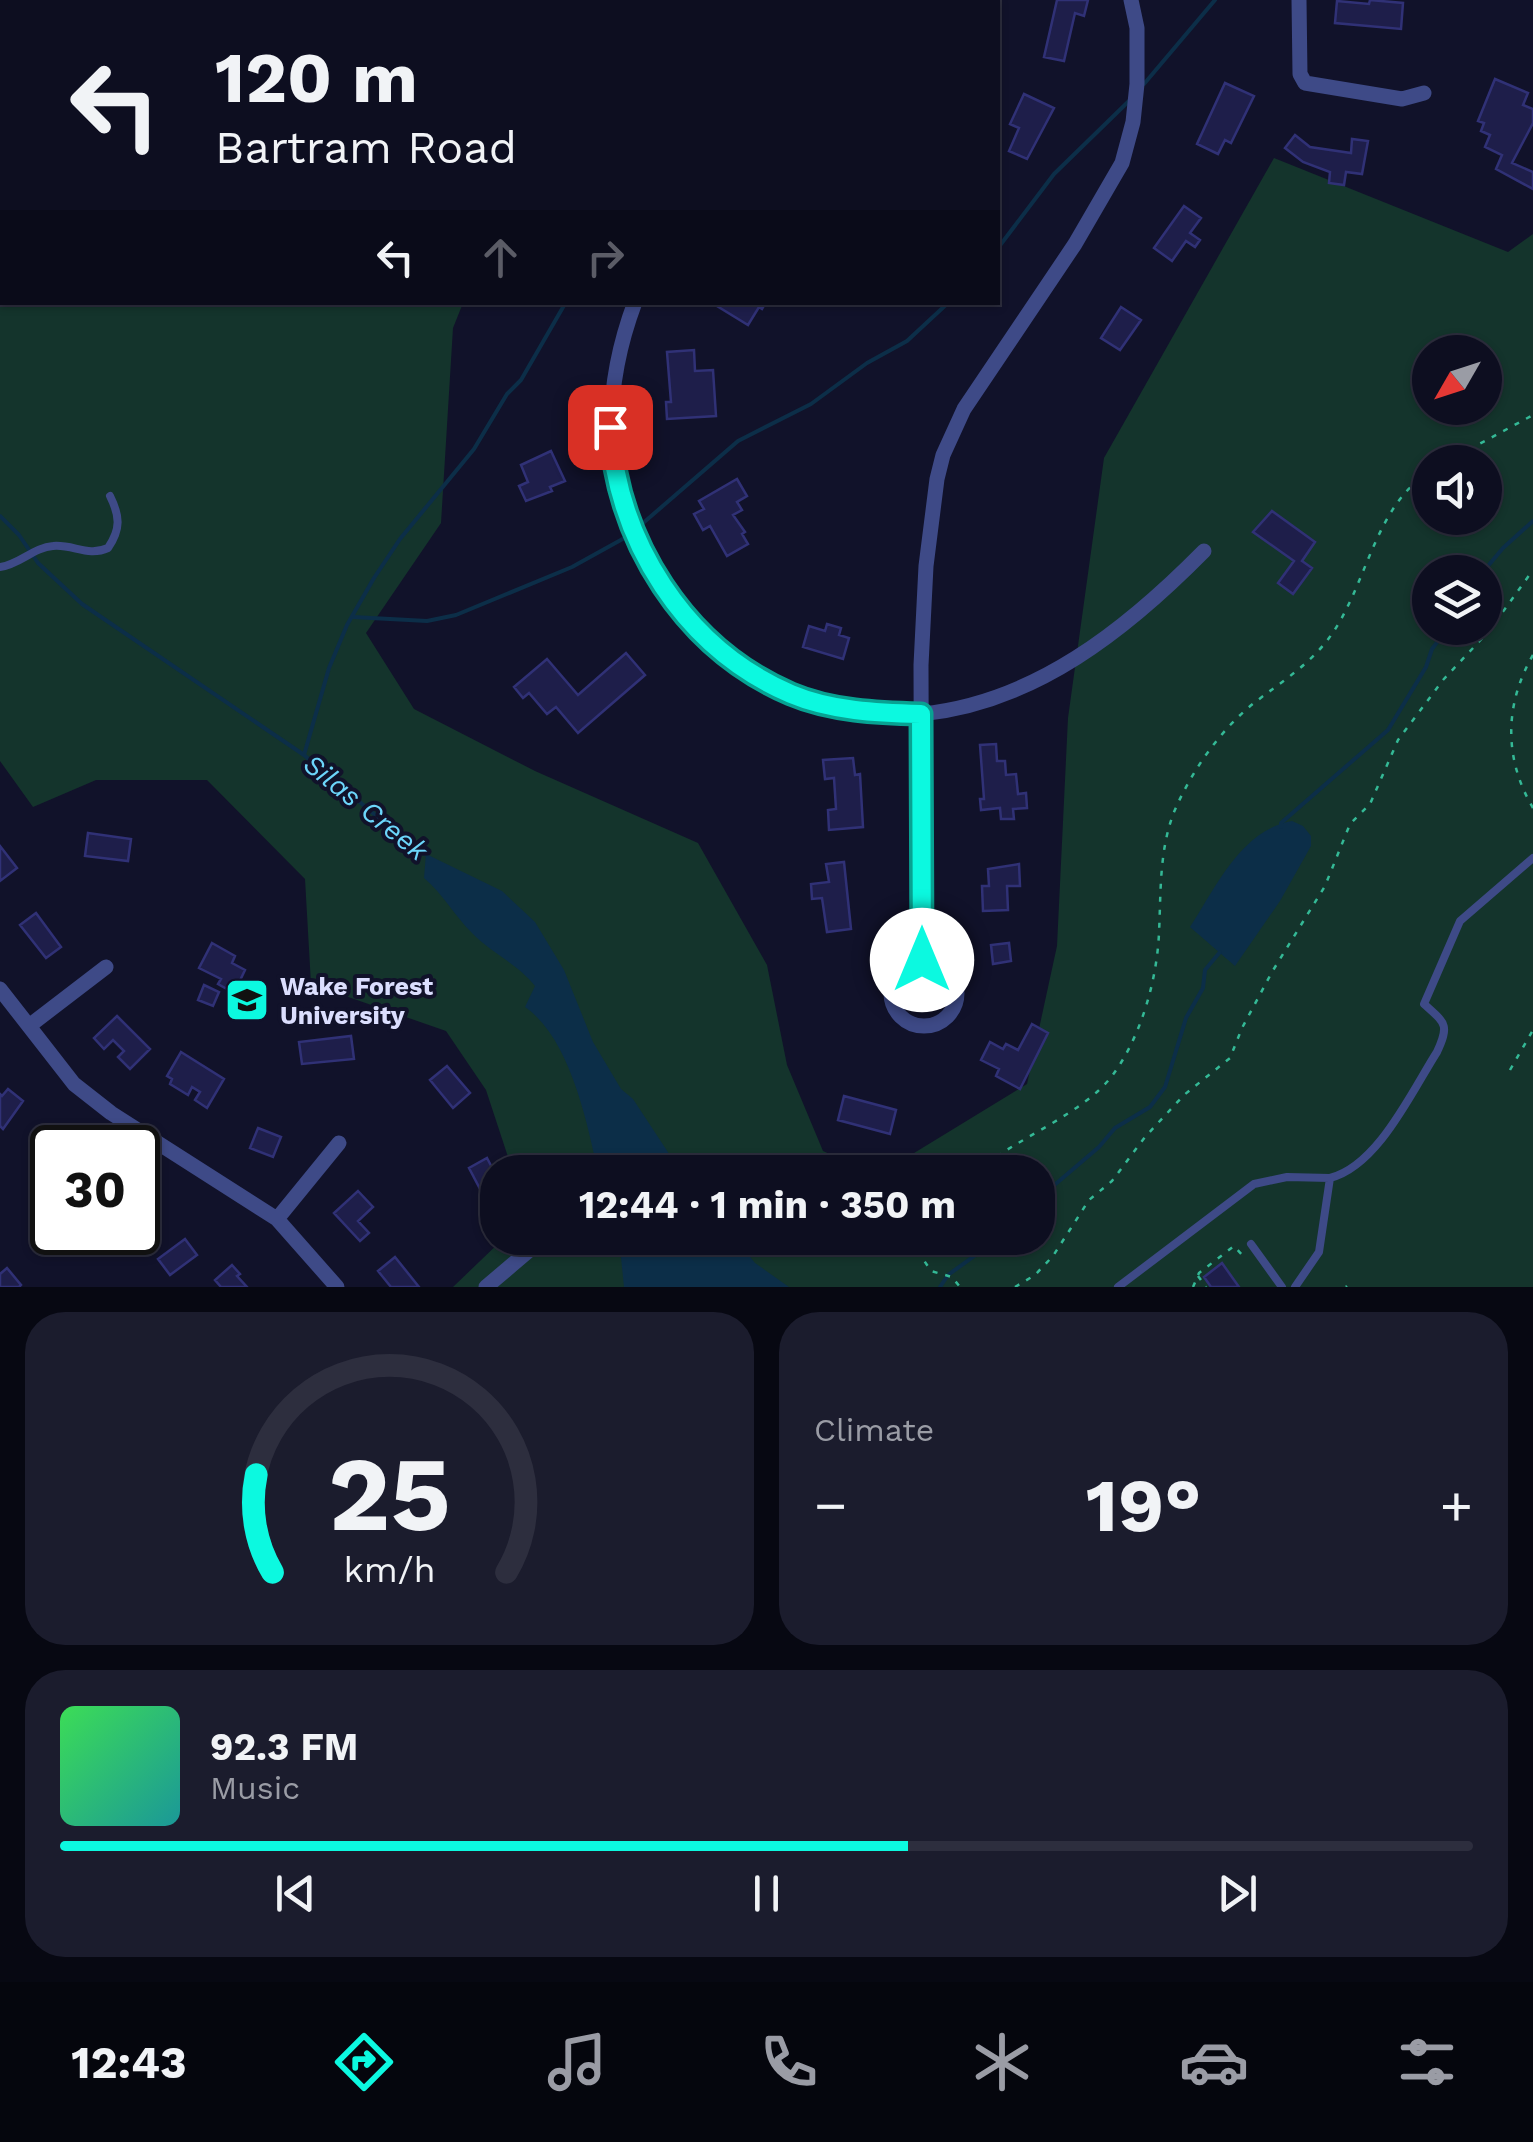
<!DOCTYPE html>
<meta charset="utf-8">
<style>
body{margin:0;font-family:"Work Sans",sans-serif;background:#1b1c2d;color:#f1f3f6;height:100vh;display:flex;flex-direction:column;font-size:38px;white-space:nowrap}
*{box-sizing:border-box;margin:0}
p{font-size:32px;color:#9a9ca5}
.icon{flex:none;width:55px;height:55px;fill:none;stroke:currentColor;stroke-width:2;stroke-linecap:round;stroke-linejoin:round}
.map{position:relative;height:1287px;overflow:hidden}
.side{display:flex;flex-direction:column;gap:25px;padding:25px;background:#070812;flex:1}
.side>*{flex:none}
.hud{position:absolute;left:0px;top:0px;width:1000px;height:305px;box-shadow:0 2px 8px #0004,0 0 0 2px #2d2e3e;background:#0d0e20;color:#f1f3f6;overflow:hidden}
.needle{width:65px;rotate:231deg}
.controls{position:absolute;left:1412px;top:335px;display:grid;gap:20px}
.controls a{display:grid;place-items:center;width:90px;height:90px;border-radius:50%;background:#0d0e20;box-shadow:0 2px 8px #0004,0 0 0 2px #2d2e3e;font-size:50px}
.speed{position:absolute;left:30px;top:1125px;display:flex;gap:20px;font-size:50px;font-weight:700;text-align:center}
.speed>*{display:grid;place-content:center;width:130px;height:130px;border-radius:50%;background:#0d0e20;box-shadow:0 2px 8px #0004,0 0 0 2px #2d2e3e;line-height:1}
.speed .limit{border:5px solid #111;border-radius:15px;background:#fff;color:#111}
.pin{position:absolute;display:grid;place-items:center;width:85px;height:85px;color:#fff;margin:-42px;border-radius:20px;box-shadow:0 5px 15px #0006}
.me{position:absolute;width:110px;margin:-55px;rotate:0deg;stroke-linejoin:round;filter:drop-shadow(0 0 8px #0008)}
.turn{display:flex;align-items:center;gap:35px;height:210px;padding:0 50px;font-size:45px}
.turn .icon{width:130px;height:130px;stroke-width:2.5}
.turn b{display:block;font-size:70px;line-height:85px}
.lanes{display:flex;align-items:center;height:95px;padding:0 50px;background:#0003;justify-content:center;gap:50px;direction:ltr}
.lanes .off{opacity:.35}
.big{font-size:75px;font-weight:700;line-height:1.1}
.side .tile{flex:1;display:flex;flex-direction:column;justify-content:center;gap:15px;min-width:0;padding:0 35px;border-radius:40px;background:#1b1c2d}
.side .dial{align-items:center;gap:0}
.dial svg{height:260px;overflow:visible;fill:none;stroke:#2d2e3e;stroke-width:7;stroke-linecap:round;text-anchor:middle}
.dial text{fill:#f1f3f6;stroke:none}
.song{display:flex;align-items:center;gap:30px}
.cover{width:120px;height:120px;border-radius:15px;background:linear-gradient(135deg,hsl(130 70% 55%),hsl(180 70% 35%))}
.played{height:10px;border-radius:5px;background:linear-gradient(90deg,#0cf9e0 60%,#2d2e3e 60%)}
.keys{display:flex;justify-content:space-around;direction:ltr}
.heat{display:flex;justify-content:space-between;align-items:center;font-size:55px;direction:ltr}
.side .tiles{flex:1;display:grid;gap:25px;grid-template-columns:1fr 1fr}
.tile:last-child{grid-column:span 2}
.trip{position:absolute;left:480px;top:1155px;width:575px;height:100px;border-radius:40px;background:#0d0e20;box-shadow:0 2px 8px #0004,0 0 0 2px #2d2e3e;font-weight:700;line-height:100px;text-align:center}
.menu{display:flex;height:160px;justify-content:space-around;align-items:center;background:#05060d;color:#9a9ca5}
.menu .icon{width:70px;height:70px}
.menu .selected{color:#0cf9e0}
.menu b{font-size:45px;color:#f1f3f6}
.map>svg:first-child{display:block}
</style>
<div class="map">
<svg width="1533" height="1287" viewBox="0 0 1533 1287">
<rect width="100%" height="100%" fill="#11122a"/>
<path fill="#14342c" fill-rule="evenodd" d="M 0,0 L 596,0 L 2,2 L 2,302 L 463,303 L 453,328 L 441,523 L 366,633 L 414,709 L 535,771 L 698,843 L 767,965 L 787,1065 L 823,1151 L 869,1172 L 513,1172 L 486,1090 L 446,1031 L 311,984 L 305,879 L 207,780 L 96,780 L 33,807 L 0,761 Z
M 1274,158 L 1508,252 L 1533,234 L 1533,1287 L 453,1287 L 504,1238 L 1038,1238 L 1038,1172 L 883,1172 L 1027,1084 L 1057,946 L 1068,718 L 1104,458 ZM 1430,352 L 1485,352 L 1485,408 L 1430,408 ZM 1430,462 L 1485,462 L 1485,518 L 1430,518 ZM 1430,572 L 1485,572 L 1485,628 L 1430,628 Z"/>
<path fill="#0c2e48" d="M 1292,821 L 1303,826 L 1311,836 L 1311,846 L 1280,901 L 1235,966 L 1190,927 C 1216,887 1241,830 1292,821 Z
M 426,854 L 502,891 L 535,922 L 564,970 L 593,1042 L 621,1089 L 633,1099 L 681,1172 L 598,1172 C 587,1122 570,1038 525,1007 L 535,986 C 518,964 491,953 472,933 C 454,915 443,894 424,878 Z
M 619,1238 L 735,1238 L 755,1263 L 789,1287 L 624,1287 Z"/>
<g fill="none" stroke-linecap="round" stroke-linejoin="round">
<path stroke="#0c2e48" stroke-width="4" d="M 675,2 L 676,0
M 1144,84 L 1215,0
M 998,248 L 1054,174 L 1131,99
M 0,516 L 19,535 L 38,563 L 82,604 L 304,755 L 387,825 L 406,847 L 427,855
M 635,530 L 738,441 L 811,404 L 867,363 L 907,341 L 949,302
M 1483,572 L 1503,548 L 1533,521
M 353,617 L 427,621 L 456,615 L 572,567 L 628,536
M 304,755 L 329,668 L 347,625 L 374,578 L 400,539 L 474,449 L 507,394 L 521,380 L 566,302
M 1281,827 L 1281,823 L 1388,730 L 1426,667 L 1432,649 L 1448,628
M 1038,1199 L 1099,1147 L 1115,1128 L 1150,1107 L 1165,1087 L 1186,1018 L 1203,988 L 1205,970 L 1220,952
M 940,1287 L 948,1275 L 999,1238"/>
</g>
<path fill="#1e1e4a" stroke="#303176" stroke-width="2.5" d="M 1057,0 L 1088,0 L 1084,16 L 1075,13 L 1064,61 L 1044,57 Z
M 1370,0 L 1403,3 L 1401,29 L 1335,23 L 1337,1 L 1369,4 Z
M 1495,79 L 1528,93 L 1523,105 L 1533,109 L 1533,123 L 1512,163 L 1533,172 L 1533,189 L 1496,169 L 1502,155 L 1485,147 L 1490,135 L 1481,131 L 1484,123 L 1478,121 Z
M 1225,83 L 1254,96 L 1231,143 L 1225,140 L 1218,154 L 1197,144 Z
M 1024,94 L 1054,108 L 1027,159 L 1009,151 L 1019,128 L 1010,124 Z
M 1295,135 L 1310,147 L 1351,153 L 1352,139 L 1368,141 L 1362,174 L 1346,172 L 1344,185 L 1329,183 L 1330,172 L 1303,162 L 1285,148 Z
M 1184,206 L 1201,218 L 1190,233 L 1200,240 L 1195,247 L 1186,241 L 1172,261 L 1154,248 Z
M 719,302 L 766,302 L 762,309 L 759,307 L 748,325 L 717,306 Z
M 1121,307 L 1141,320 L 1120,350 L 1101,338 Z
M 694,350 L 695,371 L 713,370 L 716,416 L 667,419 L 666,402 L 671,402 L 667,352 Z
M 551,451 L 565,481 L 550,487 L 552,491 L 526,501 L 519,486 L 528,482 L 521,465 Z
M 737,479 L 747,496 L 737,502 L 742,510 L 733,515 L 745,532 L 742,534 L 748,544 L 727,556 L 710,526 L 703,530 L 694,514 L 704,509 L 699,501 Z
M 1272,511 L 1315,542 L 1302,561 L 1312,568 L 1293,594 L 1278,583 L 1294,561 L 1253,532 Z
M 827,624 L 841,628 L 839,635 L 849,638 L 843,659 L 803,647 L 809,626 L 825,631 Z
M 626,653 L 645,675 L 578,733 L 556,707 L 547,714 L 529,693 L 523,698 L 514,687 L 547,659 L 578,695 Z
M 996,744 L 997,761 L 1005,761 L 1006,775 L 1016,774 L 1018,794 L 1026,793 L 1027,808 L 1013,809 L 1014,819 L 1001,819 L 1000,808 L 981,810 L 980,799 L 984,799 L 980,745 Z
M 853,758 L 855,775 L 860,774 L 863,827 L 829,830 L 828,810 L 836,809 L 834,778 L 825,779 L 823,760 Z
M 88,833 L 131,839 L 128,861 L 85,856 Z
M 0,846 L 17,868 L 0,881 Z
M 844,862 L 851,929 L 827,932 L 822,898 L 812,899 L 811,884 L 829,882 L 826,864 Z
M 1019,864 L 1020,886 L 1007,886 L 1008,910 L 983,911 L 982,886 L 989,886 L 988,869 Z
M 36,913 L 61,947 L 46,958 L 20,925 Z
M 212,943 L 235,956 L 232,963 L 245,970 L 234,993 L 218,984 L 221,979 L 199,968 Z
M 1009,943 L 1011,961 L 993,964 L 991,945 Z
M 204,985 L 219,992 L 213,1006 L 198,1000 Z
M 117,1016 L 150,1049 L 130,1069 L 118,1057 L 124,1051 L 113,1040 L 104,1049 L 94,1038 Z
M 1032,1024 L 1048,1033 L 1020,1089 L 996,1076 L 999,1069 L 981,1060 L 990,1042 L 1003,1049 L 1006,1044 L 1018,1050 Z
M 351,1036 L 354,1059 L 302,1064 L 299,1042 Z
M 181,1052 L 224,1079 L 207,1108 L 195,1100 L 200,1092 L 192,1087 L 188,1095 L 170,1084 L 172,1079 L 167,1076 Z
M 447,1066 L 470,1093 L 453,1108 L 430,1080 Z
M 8,1089 L 23,1101 L 3,1129 L 0,1126 L 0,1094 L 2,1096 Z
M 844,1096 L 896,1110 L 890,1134 L 838,1120 Z
M 258,1128 L 281,1137 L 273,1157 L 250,1148 Z
M 46,1141 L 52,1151 L 52,1184 L 30,1153 Z
M 487,1158 L 498,1179 L 498,1199 L 488,1204 L 469,1168 Z
M 358,1191 L 373,1207 L 358,1221 L 369,1233 L 360,1241 L 334,1213 Z
M 107,1232 L 136,1232 L 121,1247 Z
M 185,1239 L 197,1255 L 170,1275 L 158,1259 Z
M 395,1257 L 419,1287 L 391,1287 L 378,1271 Z
M 1222,1263 L 1239,1287 L 1211,1287 L 1204,1277 Z
M 232,1265 L 240,1274 L 237,1276 L 247,1287 L 221,1287 L 215,1280 Z
M 7,1268 L 21,1285 L 19,1287 L 0,1287 L 0,1274 Z"/>
<g fill="none" stroke-linecap="round" stroke-linejoin="round">
<path stroke="#34b996" stroke-width="2.5" stroke-dasharray="5 8" stroke-linecap="butt" d="M 1446,462 L 1533,415
M 1533,655 C 1504,705 1504,759 1533,808
M 1510,1070 L 1533,1030
M 976,1172 C 1014,1139 1082,1115 1112,1076 C 1141,1037 1157,980 1159,933 C 1161,892 1159,851 1174,812 C 1191,772 1220,730 1254,703 C 1281,682 1308,666 1329,638 C 1367,587 1374,505 1430,472
M 917,1238 L 917,1250 L 931,1271 L 952,1277 L 960,1287
M 1198,1276 L 1206,1287
M 1015,1287 L 1035,1275 L 1053,1256 L 1089,1200 L 1112,1181 L 1145,1137 L 1184,1095 L 1230,1058 L 1242,1028 L 1272,972 L 1325,886 L 1350,824 L 1370,804 L 1398,740 L 1443,680 L 1489,631 L 1533,570
M 1193,1287 L 1199,1273 L 1234,1246 L 1244,1257
M 1346,1287 L 1347,1286"/>
<path stroke="#3e4a87" stroke-width="8" d="M 473,0 L 474,2
M 0,567 C 19,565 34,547 53,546 C 73,544 88,557 108,548 C 121,529 120,516 110,496
M 1330,1178 C 1378,1166 1412,1091 1437,1052 C 1450,1024 1445,1023 1424,1004 L 1460,921 L 1533,858
M 1251,1244 L 1282,1287
M 1118,1287 L 1254,1184 L 1287,1177 L 1330,1178 L 1319,1252 L 1295,1287"/>
<path stroke="#3e4a87" stroke-width="15" d="M 1299,0 L 1300,74 L 1305,83 L 1402,99 L 1424,93
M 861,2 L 863,0
M 635,302 C 611,366 604,430 619,496 C 625,522 640,549 654,571 C 711,662 810,724 921,714 C 1035,703 1127,629 1204,551
M891 993a33 33 0 1 1 66 0a33 33 0 1 1-66 0Z
M 922,960 L 921,665 L 926,566 L 937,479 L 943,455 L 964,409 L 1075,244 L 1122,163 L 1133,122 L 1137,84 L 1137,28 L 1131,0
M 0,989 L 74,1084 L 111,1113 L 277,1219 L 337,1287
M 29,1026 L 106,967
M 277,1219 L 339,1143
M 486,1287 L 533,1247"/>
</g>
<g fill="none" stroke-linecap="round" stroke-linejoin="round">
<defs>
<path id="route" d="M 610,427 C 617,541 684,648 791,694 C 831,711 878,713 921,714 L 922,960"/>
</defs>
<use href="#route" stroke="#08a292" stroke-width="25"/>
<use href="#route" stroke="#0cf9e0" stroke-width="18"/>
</g>
<defs>
<symbol id="university-square" viewBox="-11 -11 22 22"><rect x="-9" y="-9" width="18" height="18" rx="4" fill="#0cf9e0" stroke="#11122a"/><path d="M0-5L7-2L0 1L-7-2ZM-4 1L0 2.5L4 1V4Q0 6-4 4Z" fill="#111"/></symbol>
</defs>
<g fill-rule="evenodd">
<use href="#university-square" x="222" y="975" width="50" height="50"/>
</g>
<g text-anchor="middle" stroke-width="8" stroke-linejoin="round" paint-order="stroke">
<g font-size="25" font-weight="bold" fill="#dbdefe" stroke="#11122a" text-anchor="start">
<text x="280" y="995">Wake Forest<tspan x="280" dy="29">University</tspan></text>
</g>
<g font-size="28" font-style="italic" fill="#6cd6fb" stroke="#11122a">
<text transform="translate(366 807) rotate(39)" y="10">Silas Creek</text>
</g>
</g>
</svg>
<div class="controls">
<a><svg class="needle" viewBox="-14 -14 28 28"><path d="M0-13l5 13h-10z" fill="#e53935"/><path d="M0 13l5-13h-10z" fill="#9a9ca5"/></svg></a>
<a><svg class="icon" aria-label="sound" viewBox="0 0 24 24"><path d="M4 9h4l5-4v14l-5-4H4zM17 9q2 3 0 6"/></svg></a>
<a><svg class="icon" aria-label="layers" viewBox="0 0 24 24"><path d="M12 4l9 5-9 5-9-5zM3 14l9 5 9-5"/></svg></a>
</div>
<div class="speed"><div class="limit">30</div></div>
<div class="pin" style="left:610px;top:427px;background:#d93025"><svg class="icon" aria-label="arrive" viewBox="0 0 24 24"><path d="M6 21V4h12l-3 4 3 4H6"/></svg></div>
<svg class="me" style="left:922px;top:960px" viewBox="-20 -20 40 40"><circle r="19" fill="#fff"/><path d="M0-13L10 11 0 6-10 11z" fill="#0cf9e0"/></svg>
<div class="trip">12:44 · 1 min · 350 m</div>
<div class="hud">
<div class="turn"><svg class="icon" aria-label="left" viewBox="0 0 24 24"><path d="M17 20v-9H6M10 6l-5 5 5 5"/></svg><div><b>120 m</b>Bartram Road</div></div>
<div class="lanes"><svg class="icon" aria-label="left" viewBox="0 0 24 24"><path d="M17 20v-9H6M10 6l-5 5 5 5"/></svg><svg class="icon off" aria-label="ahead" viewBox="0 0 24 24"><path d="M12 20V5M6 11l6-6 6 6"/></svg><svg class="icon off" aria-label="right" viewBox="0 0 24 24"><path d="M7 20v-9h11M14 6l5 5-5 5"/></svg></div>
</div>
</div>
<section class="side">
<div class="tiles">
<div class="tile dial"><svg viewBox="0 0 100 80">
<path d="M14 69A42 42 0 1 1 86 69"/>
<path d="M14 69A42 42 0 0 1 9 39" stroke="#0cf9e0"/>
<text x="50" y="56" font-size="32" font-weight="700">25</text>
<text x="50" y="72" font-size="11">km/h</text>
</svg></div>
<div class="tile"><p>Climate</p>
<div class="heat"><a>−</a><b class="big">19°</b><a>+</a></div>
</div>
<div class="tile">
<div class="song"><i class="cover"></i><div><b>92.3 FM</b><p>Music</p></div></div>
<div class="played"></div>
<div class="keys"><svg class="icon" aria-label="previous" viewBox="0 0 24 24"><path d="M18 5L8 12l10 7zM5 5v14"/></svg><svg class="icon" aria-label="pause" viewBox="0 0 24 24"><path d="M8 5v14M16 5v14"/></svg><svg class="icon" aria-label="next" viewBox="0 0 24 24"><path d="M6 5l10 7-10 7zM19 5v14"/></svg></div>
</div>
</div>
</section>
<nav class="menu">
<b>12:43</b>
<svg class="icon selected" aria-label="directions" viewBox="0 0 24 24"><path d="M12 3l9 9-9 9-9-9zM9 14v-3h6M13 9l2 2-2 2"/></svg>
<svg class="icon" aria-label="music" viewBox="0 0 24 24"><path d="M9 18V5l10-2v13"/><circle cx="6" cy="18" r="3"/><circle cx="16" cy="16" r="3"/></svg>
<svg class="icon" aria-label="phone" viewBox="0 0 24 24"><path d="M5 4h4l2 5-3 2q2 4 5 5l2-3 5 2v4C11 20 4 13 5 4z"/></svg>
<svg class="icon" aria-label="climate" viewBox="0 0 24 24"><path d="M12 3v18M4 7l16 10M4 17L20 7"/></svg>
<svg class="icon" aria-label="car" viewBox="0 0 24 24"><path d="M5 17H2v-5l4-1 3-4h7l3 4 3 1v5h-3M9 17h6M6 11h13"/><circle cx="7" cy="17" r="2"/><circle cx="17" cy="17" r="2"/></svg>
<svg class="icon" aria-label="filters" viewBox="0 0 24 24"><path d="M4 7h16M4 17h16"/><circle cx="9" cy="7" r="2"/><circle cx="15" cy="17" r="2"/></svg>
</nav>
